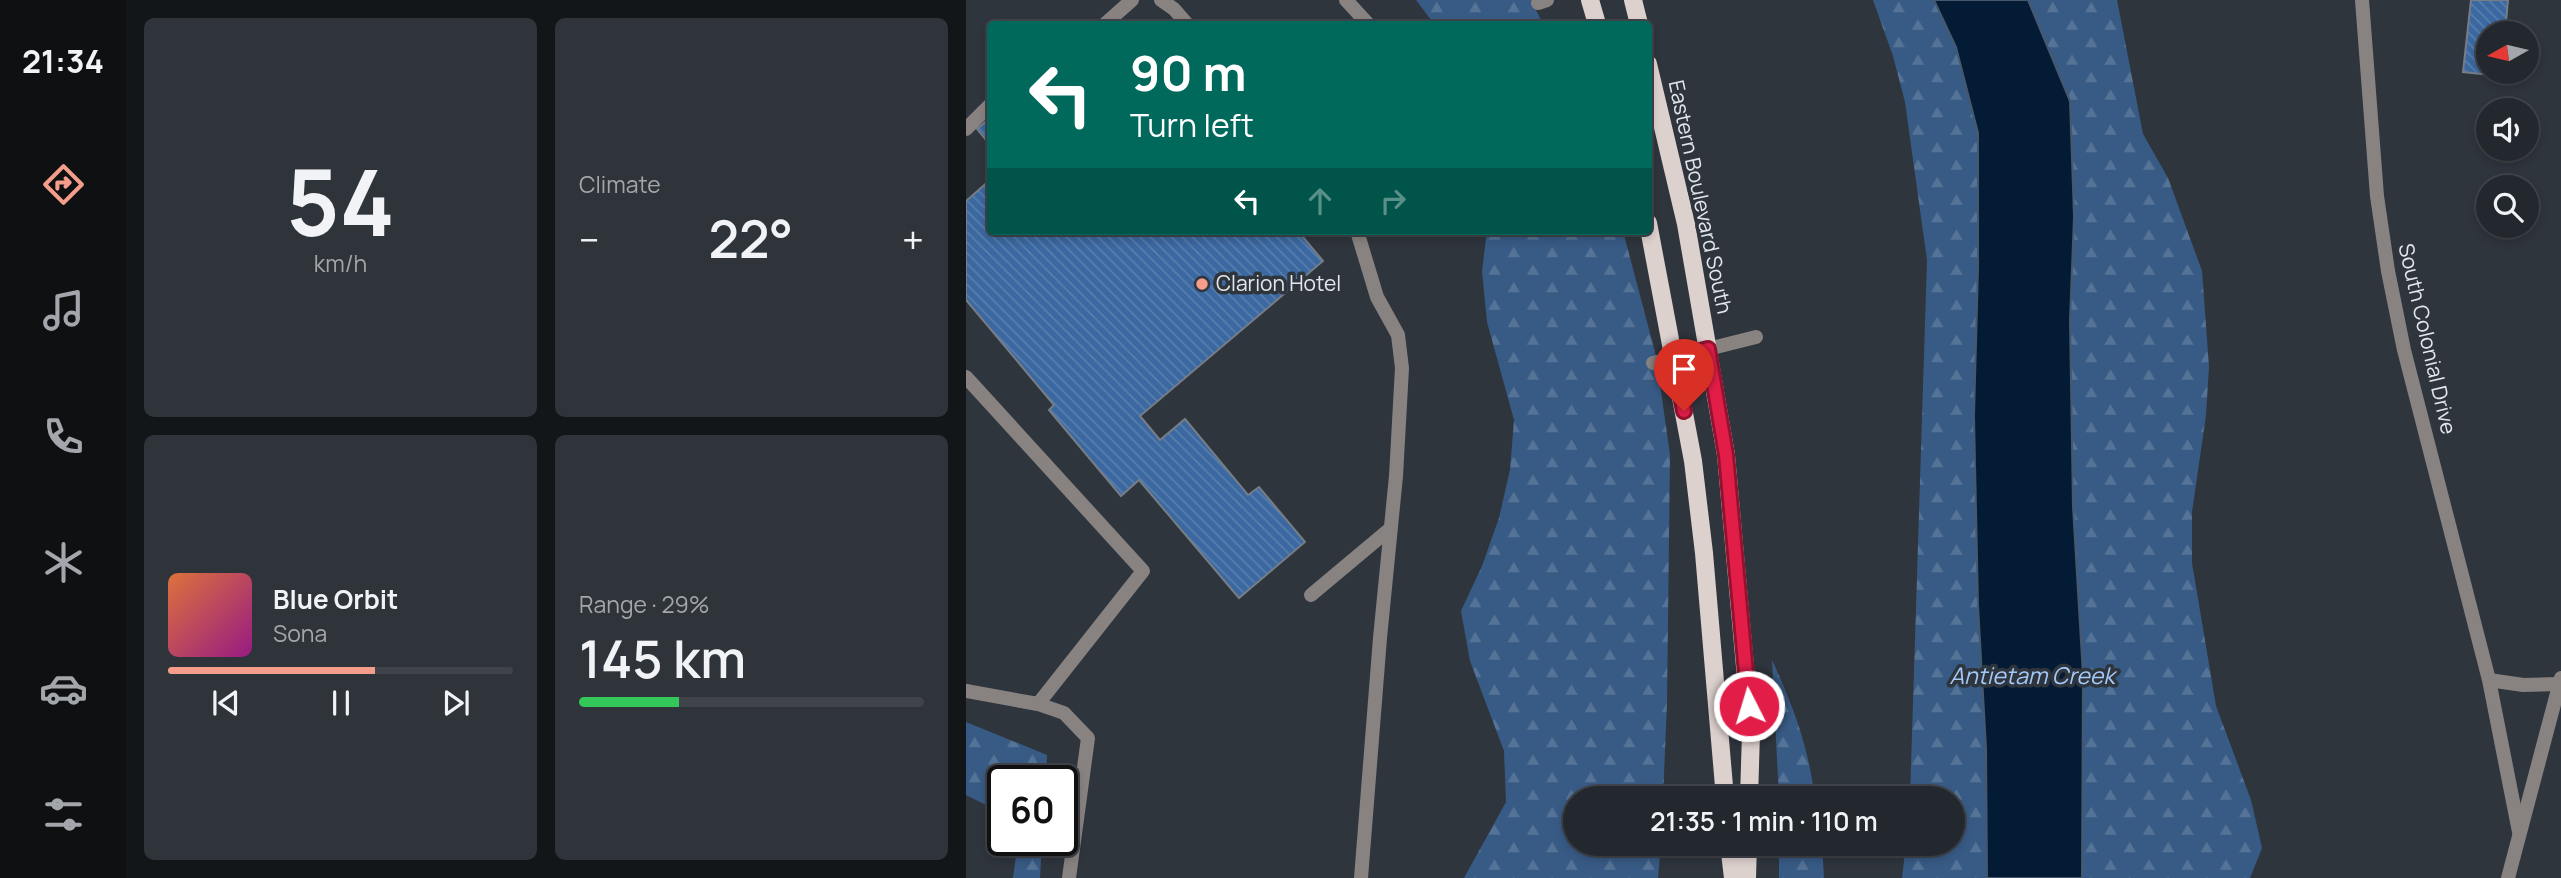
<!DOCTYPE html>
<meta charset="utf-8">
<style>
body{margin:0;font-family:Manrope,sans-serif;background:#2f343a;color:#f1f3f6;height:100vh;display:flex;flex-direction:column;font-size:26px;white-space:nowrap}
*{box-sizing:border-box;margin:0}
p{font-size:23px;color:#a3a6aa}
.icon{flex:none;width:38px;height:38px;fill:none;stroke:currentColor;stroke-width:2;stroke-linecap:round;stroke-linejoin:round}
.map{position:relative;flex:1;overflow:hidden}
.details{display:flex;flex-direction:column;gap:18px;padding:18px;background:#131619;width:840px}
.details>*{flex:none}
.guide{position:absolute;left:21px;top:21px;width:665px;height:214px;border-radius:7px;box-shadow:0 4px 10px #0003,0 0 0 2px #40444a;background:#00695c;color:#fff;overflow:hidden}
.needle{width:46px;rotate:262deg}
.fabs{position:absolute;left:1510px;top:21px;display:grid;gap:14px}
.fabs a{display:grid;place-items:center;width:63px;height:63px;border-radius:50%;background:#23282e;box-shadow:0 4px 10px #0003,0 0 0 2px #40444a;font-size:35px}
.speed{position:absolute;left:21px;top:765px;display:flex;gap:14px;font-size:35px;font-weight:700;text-align:center}
.speed>*{display:grid;place-content:center;width:91px;height:91px;border-radius:50%;background:#23282e;box-shadow:0 4px 10px #0003,0 0 0 2px #40444a;line-height:1}
.speed .limit{border:4px solid #111;border-radius:10px;background:#fff;color:#111}
.pin{position:absolute;display:grid;place-items:center;width:60px;height:60px;color:#fff;margin:-72px -30px;border-radius:50% 50% 50% 0;rotate:-45deg;box-shadow:0 0 7px #0007}
.pin .icon{rotate:45deg}
.me{position:absolute;width:77px;margin:-38px;rotate:355deg;stroke-linejoin:round;filter:drop-shadow(0 0 5px #0008)}
.turn{display:flex;align-items:center;gap:24px;height:147px;padding:0 28px;font-size:32px}
.turn .icon{width:91px;height:91px;stroke-width:2.5}
.turn b{display:block;font-size:49px;line-height:60px}
.lanes{display:flex;align-items:center;height:66px;padding:0 28px;background:#0003;justify-content:center;gap:35px;direction:ltr}
.lanes .off{opacity:.35}
.big{font-size:52px;font-weight:600;line-height:1.1}
.details .widget{flex:1;display:flex;flex-direction:column;justify-content:center;gap:10px;min-width:0;padding:0 24px;border-radius:10px;background:#2f343a}
.details .dial{align-items:center;gap:0}
.dial b{font-size:91px;line-height:1}
.song{display:flex;align-items:center;gap:21px}
.cover{width:84px;height:84px;border-radius:10px;background:linear-gradient(135deg,hsl(20 70% 55%),hsl(310 70% 35%))}
.played{height:7px;border-radius:4px;background:linear-gradient(90deg,#f49d8b 60%,#40444a 60%)}
.keys{display:flex;justify-content:space-around;direction:ltr}
.heat{display:flex;justify-content:space-between;align-items:center;font-size:38px;direction:ltr}
.charge{height:10px;border-radius:5px;background:linear-gradient(90deg,#34c759 29%,#40444a 0)}
.details .tiles{flex:1;display:grid;gap:18px;grid-template-columns:repeat(2,1fr)}
.trip{position:absolute;left:597px;top:786px;width:402px;height:70px;border-radius:35px;background:#23282e;box-shadow:0 4px 10px #0003,0 0 0 2px #40444a;font-weight:600;line-height:70px;text-align:center}
main{display:flex;flex:1;min-height:0}
.tab-bar{display:flex;flex-direction:column;width:126px;justify-content:space-around;align-items:center;background:#0e1012;color:#a3a6aa}
.tab-bar .icon{width:49px;height:49px}
.tab-bar .current{color:#f49d8b}
.tab-bar b{font-size:32px;color:#f1f3f6}
.map>svg:first-child{display:block}
</style>
<main>
<nav class="tab-bar">
<b>21:34</b>
<svg class="icon current" aria-label="directions" viewBox="0 0 24 24"><path d="M12 3l9 9-9 9-9-9zM9 14v-3h6M13 9l2 2-2 2"/></svg>
<svg class="icon" aria-label="music" viewBox="0 0 24 24"><path d="M9 18V5l10-2v13"/><circle cx="6" cy="18" r="3"/><circle cx="16" cy="16" r="3"/></svg>
<svg class="icon" aria-label="phone" viewBox="0 0 24 24"><path d="M5 4h4l2 5-3 2q2 4 5 5l2-3 5 2v4C11 20 4 13 5 4z"/></svg>
<svg class="icon" aria-label="climate" viewBox="0 0 24 24"><path d="M12 3v18M4 7l16 10M4 17L20 7"/></svg>
<svg class="icon" aria-label="car" viewBox="0 0 24 24"><path d="M5 17H2v-5l4-1 3-4h7l3 4 3 1v5h-3M9 17h6M6 11h13"/><circle cx="7" cy="17" r="2"/><circle cx="17" cy="17" r="2"/></svg>
<svg class="icon" aria-label="filters" viewBox="0 0 24 24"><path d="M4 7h16M4 17h16"/><circle cx="9" cy="7" r="2"/><circle cx="15" cy="17" r="2"/></svg>
</nav>
<section class="details">
<div class="tiles">
<div class="widget dial"><b>54</b><p>km/h</p></div>
<div class="widget"><p>Climate</p>
<div class="heat"><a>−</a><b class="big">22°</b><a>+</a></div>
</div>
<div class="widget">
<div class="song"><i class="cover"></i><div><b>Blue Orbit</b><p>Sona</p></div></div>
<div class="played"></div>
<div class="keys"><svg class="icon" aria-label="previous" viewBox="0 0 24 24"><path d="M18 5L8 12l10 7zM5 5v14"/></svg><svg class="icon" aria-label="pause" viewBox="0 0 24 24"><path d="M8 5v14M16 5v14"/></svg><svg class="icon" aria-label="next" viewBox="0 0 24 24"><path d="M6 5l10 7-10 7zM19 5v14"/></svg></div>
</div>
<div class="widget"><p>Range · 29%</p><b class="big">145 km</b><div class="charge"></div></div>
</div>
</section>
<div class="map">
<svg width="1595" height="878" viewBox="0 0 1595 878">
<defs>
<pattern id="forest-firs" width="22" height="20" patternUnits="userSpaceOnUse" patternTransform="scale(1.75)"><rect width="22" height="20" fill="#385b85"/><path d="M5 1l3.5 6h-7zM16 11l3.5 6h-7z" fill="#557396"/></pattern>
<pattern id="building-back-hatch" width="6" height="6" patternUnits="userSpaceOnUse" patternTransform="scale(1.75)"><rect width="6" height="6" fill="#3b68a0"/><path d="M-1 5l2 2M0 0l6 6M5-1l2 2" fill="none" stroke="#577ead"/></pattern>
</defs>
<rect width="100%" height="100%" fill="#2f353d"/>
<path fill="url(#forest-firs)" d="M 450,0 L 565,0 L 577,24 L 468,24 Z
M 907,0 L 968,0 L 990,47 L 1012,133 L 1012,605 L 1020,748 L 1021,878 L 936,878 L 940,844 L 987,844 L 987,798 L 944,798 L 961,260 L 939,102 L 927,56 Z
M 1062,0 L 1151,0 L 1177,134 L 1202,178 L 1236,271 L 1243,367 L 1240,415 L 1226,512 L 1226,563 L 1250,706 L 1285,800 L 1296,848 L 1284,878 L 1116,878 L 1117,675 L 1107,507 L 1104,320 L 1108,217 L 1104,101 Z
M 521,231 L 657,231 L 690,356 L 704,455 L 701,703 L 697,798 L 609,798 L 609,844 L 695,844 L 692,878 L 498,878 L 540,802 L 538,751 L 504,661 L 495,611 L 516,566 L 533,518 L 544,470 L 548,420 L 521,322 L 516,271 Z
M 806,660 C 828,708 842,746 849,798 L 813,798 Z
M 0,722 L 81,755 L 80,780 L 37,780 L 37,825 L 30,810 L 0,795 Z
M 43,840 L 76,840 L 74,878 L 47,878 L 50,856 Z
M 813,844 L 856,844 L 858,878 L 813,878 Z"/>
<path fill="#041b36" stroke="#47586d" stroke-width="2" d="M 968,0 L 1062,0 L 1104,101 L 1108,217 L 1104,320 L 1107,507 L 1117,675 L 1116,878 L 1021,878 L 1020,748 L 1012,605 L 1008,416 L 1012,269 L 1012,133 L 990,47 Z"/>
<path fill="url(#building-back-hatch)" stroke="#767d86" stroke-width="2" d="M 1505,0 L 1542,0 L 1539,33 L 1522,33 L 1522,72 L 1535,72 L 1534,76 L 1497,72 Z
M 24,118 L 24,145 L 11,129 Z
M 24,180 L 24,231 L 332,231 L 357,261 L 174,416 L 194,440 L 219,419 L 282,495 L 293,487 L 339,542 L 273,598 L 173,480 L 155,496 L 83,410 L 88,405 L 0,300 L 0,201 Z"/>
<g fill="none" stroke-linecap="round" stroke-linejoin="round">
<path stroke="#888381" stroke-width="14" d="M 195,0 L 208,9 L 221,24
M 380,0 L 402,24
M 572,3 L 581,0
M 139,24 L 166,0
M 0,129 L 24,105
M 391,231 L 411,297 L 432,335 L 436,368 L 430,476 L 414,638 L 395,878
M 742,349 L 790,337
M 687,363 L 708,358
M 0,377 L 177,571 L 72,704
M 345,595 L 425,528
M 0,691 L 72,704 L 98,713 L 122,738 L 103,878"/>
<path stroke="#888381" stroke-width="14" d="M 1396,0 L 1411,196 L 1422,271 L 1438,350 L 1523,680 L 1553,832
M 1523,680 L 1557,685 L 1593,684"/>
<path stroke="#888381" stroke-width="14" d="M 1542,878 L 1595,678"/>
<path stroke="#ddd1ce" stroke-width="18" d="M 624,0 L 631,24
M 667,0 L 673,24
M 682,64 L 720,224 L 760,455 L 785,733 L 783,798
M 682,223 L 727,461 L 738,553 L 759,798
M 708,358 L 742,349
M 763,844 L 767,878
M 781,878 L 782,844"/>
</g>
<g fill="none" stroke-linecap="round" stroke-linejoin="round">
<defs>
<path id="route" d="M 718,411 L 708,358 L 742,349 L 760,455 L 783,706"/>
</defs>
<use href="#route" stroke="#92132f" stroke-width="18"/>
<use href="#route" stroke="#e11d48" stroke-width="12"/>
</g>
<circle fill="#f49d8b" stroke="#2f353d" stroke-width="2.5" cx="236" cy="284" r="7"/>
<g text-anchor="middle" stroke-width="7" stroke-linejoin="round" paint-order="stroke">
<g font-size="21" fill="#e3e7ec" stroke="#2f353d">
<text transform="translate(734 197) rotate(78)" y="7">Eastern Boulevard South</text>
<text transform="translate(1461 339) rotate(77)" y="7">South Colonial Drive</text>
</g>
<g font-size="21" fill="#e3e7ec" stroke="#2f353d" text-anchor="start">
<text x="250" y="291">Clarion Hotel</text>
</g>
<g font-size="23" font-style="italic" fill="#a3c9f9" stroke="#2f353d">
<text x="1066" y="684">Antietam Creek</text>
</g>
</g>
</svg>
<div class="fabs">
<a><svg class="needle" viewBox="-14 -14 28 28"><path d="M0-13l5 13h-10z" fill="#e53935"/><path d="M0 13l5-13h-10z" fill="#a3a6aa"/></svg></a>
<a><svg class="icon" aria-label="sound" viewBox="0 0 24 24"><path d="M4 9h4l5-4v14l-5-4H4zM17 9q2 3 0 6"/></svg></a>
<a><svg class="icon" aria-label="search" viewBox="0 0 24 24"><circle cx="10" cy="10" r="6"/><path d="M15 15l6 6"/></svg></a>
</div>
<div class="speed"><div class="limit">60</div></div>
<div class="pin" style="left:718px;top:411px;background:#d93025"><svg class="icon" aria-label="arrive" viewBox="0 0 24 24"><path d="M6 21V4h12l-3 4 3 4H6"/></svg></div>
<svg class="me" style="left:783px;top:706px" viewBox="-20 -20 40 40"><circle r="17" fill="#e11d48" stroke="#fff" stroke-width="3"/><path d="M0-11L8 9 0 5-8 9z" fill="#fff"/></svg>
<div class="trip">21:35 · 1 min · 110 m</div>
<div class="guide">
<div class="turn"><svg class="icon" aria-label="left" viewBox="0 0 24 24"><path d="M17 20v-9H6M10 6l-5 5 5 5"/></svg><div><b>90 m</b>Turn left</div></div>
<div class="lanes"><svg class="icon" aria-label="left" viewBox="0 0 24 24"><path d="M17 20v-9H6M10 6l-5 5 5 5"/></svg><svg class="icon off" aria-label="ahead" viewBox="0 0 24 24"><path d="M12 20V5M6 11l6-6 6 6"/></svg><svg class="icon off" aria-label="right" viewBox="0 0 24 24"><path d="M7 20v-9h11M14 6l5 5-5 5"/></svg></div>
</div>
</div>
</main>
